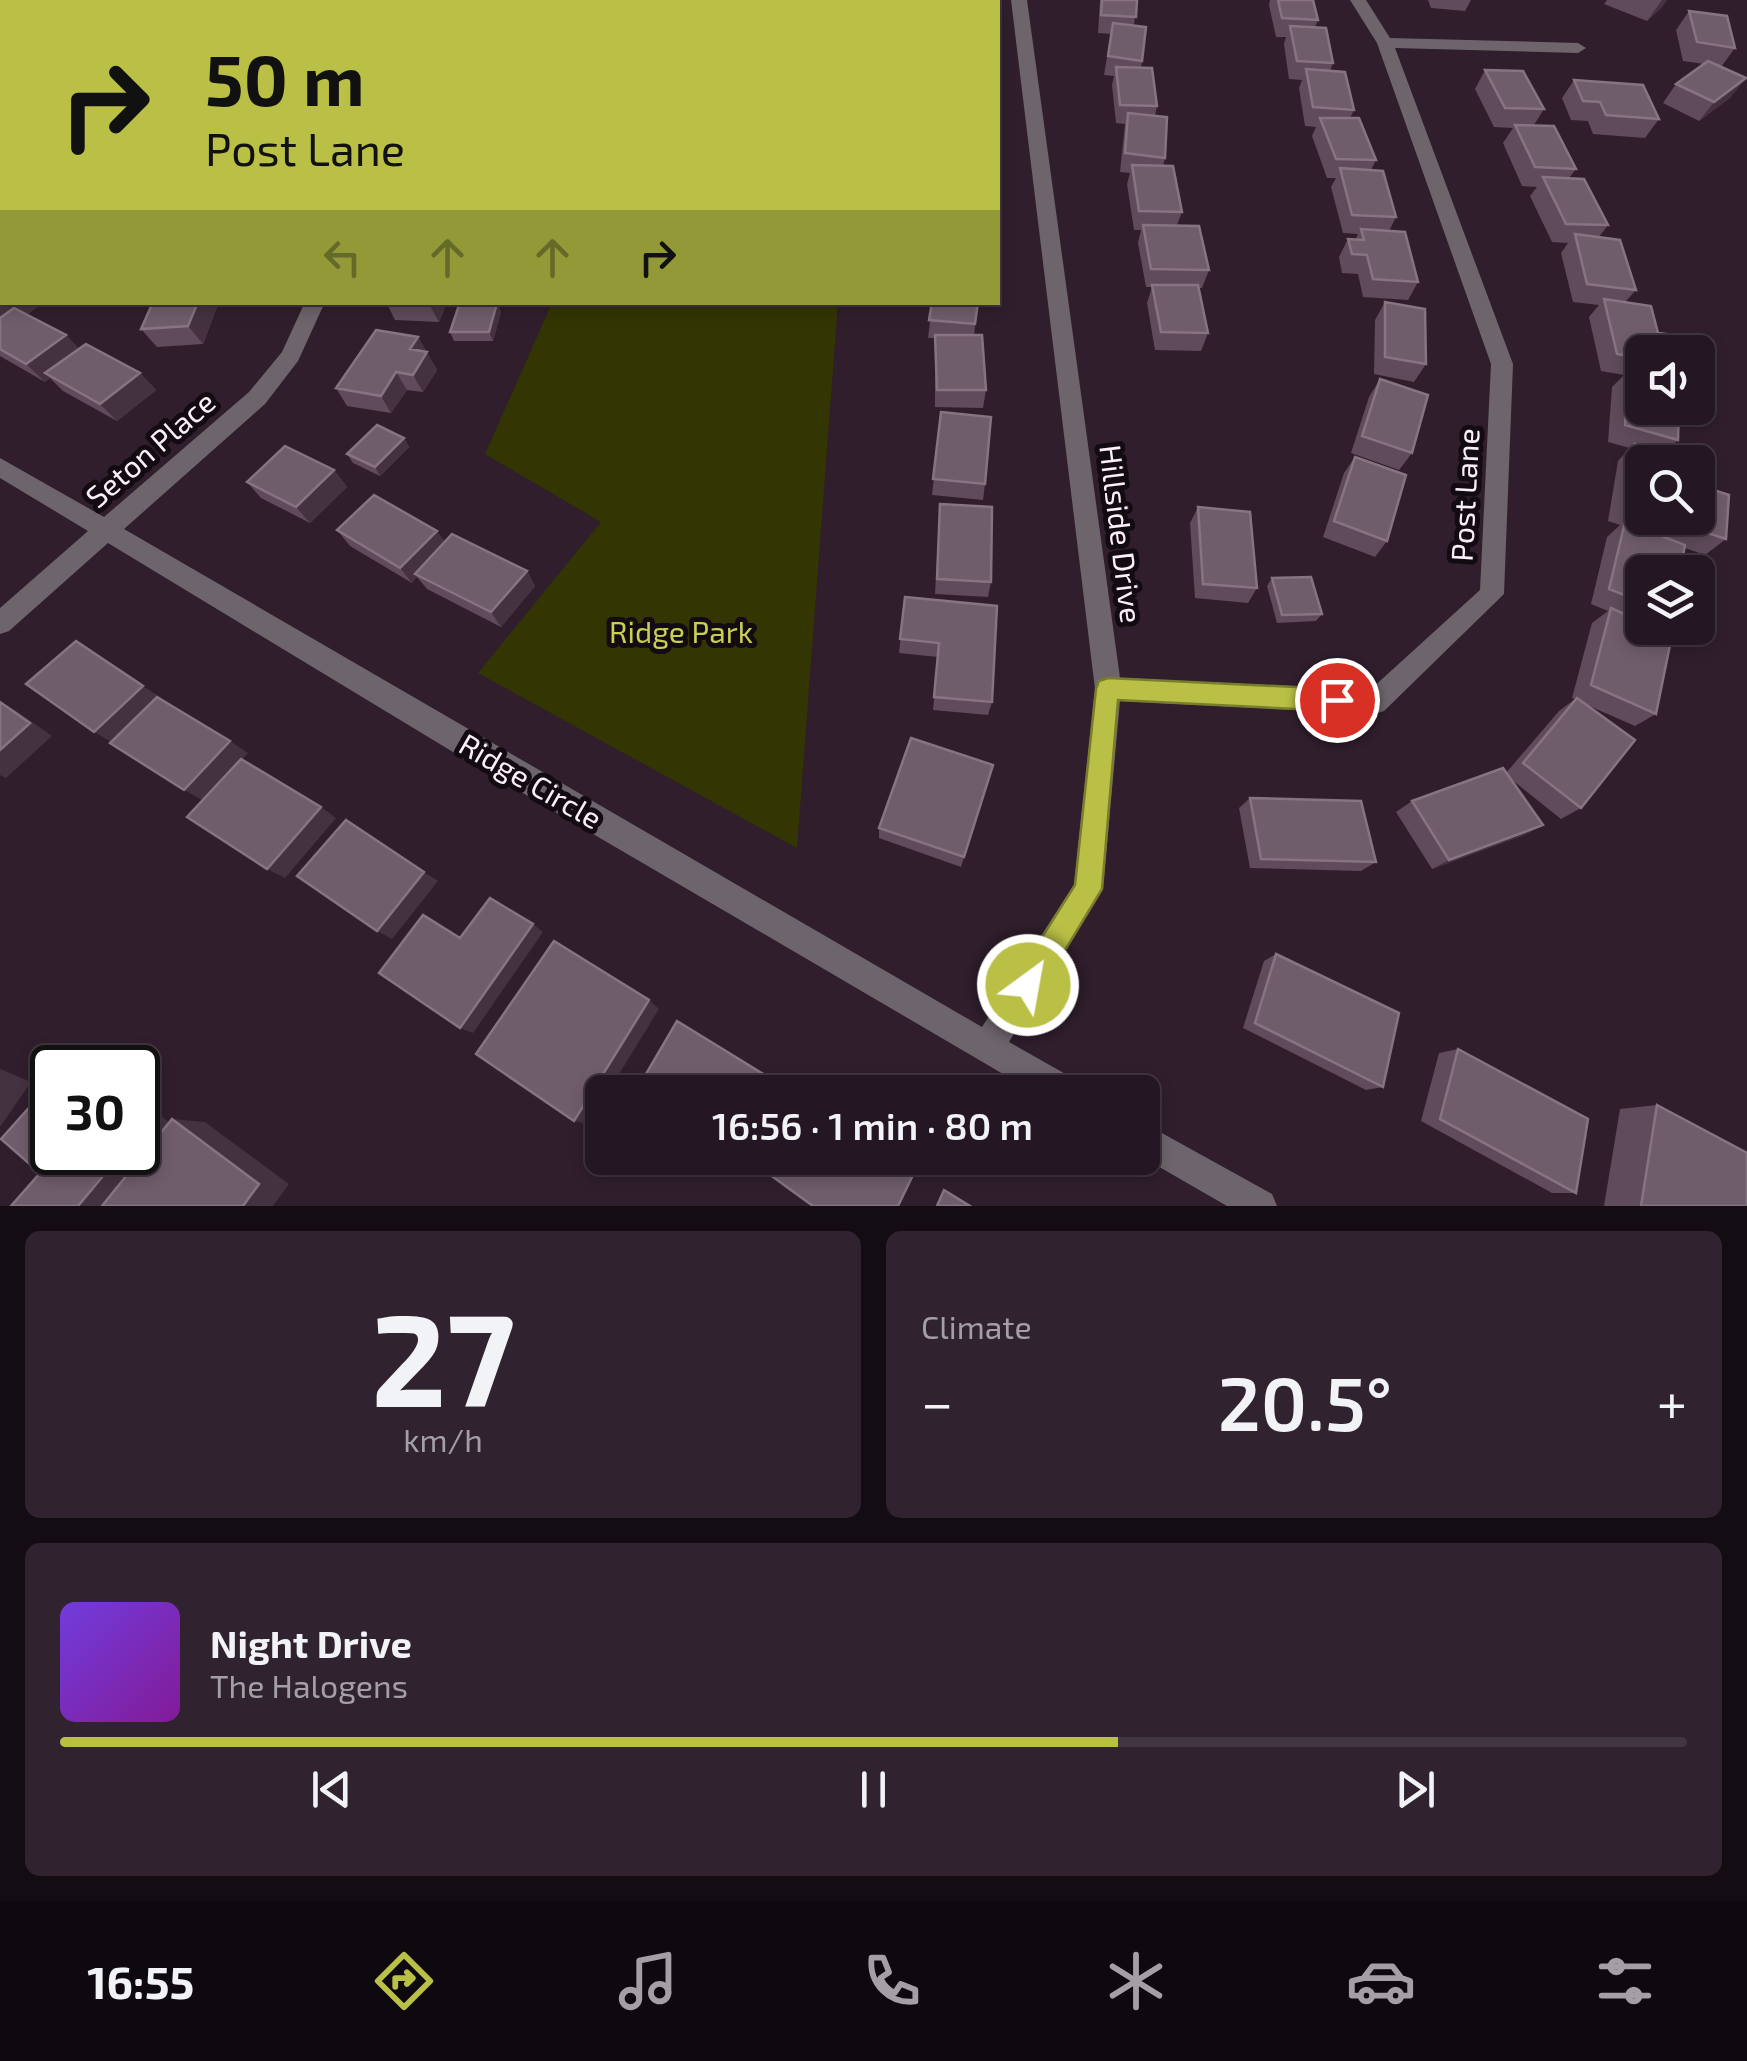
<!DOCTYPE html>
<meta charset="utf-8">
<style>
body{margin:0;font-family:"Exo 2",sans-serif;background:#30232f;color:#f1f3f6;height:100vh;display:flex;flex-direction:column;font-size:38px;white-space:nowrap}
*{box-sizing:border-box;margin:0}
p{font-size:32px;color:#a39fa5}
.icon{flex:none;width:55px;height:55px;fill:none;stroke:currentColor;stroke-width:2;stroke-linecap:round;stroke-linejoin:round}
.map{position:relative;height:1206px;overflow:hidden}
.sheet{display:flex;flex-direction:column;gap:25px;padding:25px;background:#140c13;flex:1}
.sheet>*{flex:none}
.top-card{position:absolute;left:0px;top:0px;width:1000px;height:305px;box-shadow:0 5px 15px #0003,0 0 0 2px #413540;background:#bac045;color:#111;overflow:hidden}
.tools{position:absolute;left:1625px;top:335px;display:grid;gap:20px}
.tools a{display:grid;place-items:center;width:90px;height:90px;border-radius:15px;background:#241622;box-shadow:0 5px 15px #0003,0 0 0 2px #413540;font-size:50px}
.speed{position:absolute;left:30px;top:1045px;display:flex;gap:20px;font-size:50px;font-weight:700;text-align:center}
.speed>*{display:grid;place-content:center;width:130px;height:130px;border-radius:50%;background:#241622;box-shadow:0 5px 15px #0003,0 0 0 2px #413540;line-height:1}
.speed .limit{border:5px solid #111;border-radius:15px;background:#fff;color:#111}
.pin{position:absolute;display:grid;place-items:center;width:85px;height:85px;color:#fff;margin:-42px;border:5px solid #fff;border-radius:50%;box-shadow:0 2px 10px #0007}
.me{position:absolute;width:110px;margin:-55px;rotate:32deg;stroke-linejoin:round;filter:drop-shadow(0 0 8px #0008)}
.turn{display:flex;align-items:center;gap:35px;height:210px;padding:0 40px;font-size:45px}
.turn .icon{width:130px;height:130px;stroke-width:2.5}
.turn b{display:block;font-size:70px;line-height:85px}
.lanes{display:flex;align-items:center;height:95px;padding:0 40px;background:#0003;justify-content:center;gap:50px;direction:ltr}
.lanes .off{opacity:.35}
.big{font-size:75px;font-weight:600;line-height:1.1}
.sheet .tile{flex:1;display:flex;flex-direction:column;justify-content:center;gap:15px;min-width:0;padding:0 35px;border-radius:15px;background:#30232f}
.sheet .dial{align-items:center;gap:0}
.dial b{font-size:130px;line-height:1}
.song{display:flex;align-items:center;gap:30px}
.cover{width:120px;height:120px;border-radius:15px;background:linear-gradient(135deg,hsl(260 70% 55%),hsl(290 70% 35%))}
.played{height:10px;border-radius:5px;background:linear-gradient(90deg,#bac045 65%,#413540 65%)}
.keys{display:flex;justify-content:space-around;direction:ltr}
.heat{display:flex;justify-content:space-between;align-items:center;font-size:55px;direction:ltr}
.sheet .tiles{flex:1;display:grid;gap:25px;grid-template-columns:1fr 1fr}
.tile:last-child{grid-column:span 2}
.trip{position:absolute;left:585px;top:1075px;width:575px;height:100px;border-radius:15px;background:#241622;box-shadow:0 5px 15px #0003,0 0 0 2px #413540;font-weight:600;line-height:100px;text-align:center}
.tab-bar{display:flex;height:160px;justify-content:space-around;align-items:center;background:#0e090e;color:#a39fa5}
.tab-bar .icon{width:70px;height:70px}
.tab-bar .current{color:#bac045}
.tab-bar b{font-size:45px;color:#f1f3f6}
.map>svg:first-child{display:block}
</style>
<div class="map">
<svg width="1747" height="1206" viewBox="0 0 1747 1206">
<rect width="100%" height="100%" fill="#301e2d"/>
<path fill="#333503" d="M 552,303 L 838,303 L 797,848 L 478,673 L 601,522 L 485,454 Z"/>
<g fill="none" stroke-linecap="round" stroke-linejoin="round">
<path fill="#6e656c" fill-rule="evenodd" d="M 54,0 L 70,0 L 71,2 L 56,2 Z
M 1011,0 L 1027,0 L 1120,678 L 1370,690 L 1480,590 L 1491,364 L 1377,43 L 1350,0 L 1366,0 L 1390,38 L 1578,43 L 1586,48 L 1578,53 L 1395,48 L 1513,364 L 1504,594 L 1384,711 L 1375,714 L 1120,701 L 1103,889 L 1009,1042 L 1076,1080 L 1080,1092 L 1034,1092 L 453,752 L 108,543 L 9,631 L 0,634 L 0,608 L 88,531 L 0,478 L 0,458 L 104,517 L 249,392 L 282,352 L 305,302 L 325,302 L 298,361 L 265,404 L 124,529 L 982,1027 L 1074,885 L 1095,689 Z
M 1142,1122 L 1272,1194 L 1277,1206 L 1227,1206 L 1142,1157 Z"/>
</g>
<path fill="#5f4b5b" d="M 1100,0 L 1137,0 L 1134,25 L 1142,61 L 1141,68 L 1157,106 L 1155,116 L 1165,158 L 1163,166 L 1182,212 L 1177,225 L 1209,270 L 1202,288 L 1198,288 L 1208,333 L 1201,351 L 1155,350 L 1147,303 L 1152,287 L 1146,287 L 1138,243 L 1141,230 L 1134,230 L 1127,184 L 1130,173 L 1120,172 L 1125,124 L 1116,123 L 1112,85 L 1114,76 L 1104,75 L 1111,34 L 1098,33 Z
M 1270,0 L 1313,0 L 1318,20 L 1315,27 L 1333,63 L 1330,71 L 1354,110 L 1350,118 L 1376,160 L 1371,170 L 1396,217 L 1389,231 L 1418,282 L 1408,300 L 1363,297 L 1358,274 L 1342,273 L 1339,257 L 1348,239 L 1356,239 L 1358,234 L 1343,233 L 1331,187 L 1336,178 L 1327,178 L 1312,136 L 1316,127 L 1305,126 L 1299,88 L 1302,80 L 1289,79 L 1284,44 L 1286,37 L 1276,37 L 1269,5 Z
M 1428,0 L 1471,0 L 1465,11 L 1431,8 Z
M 1607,0 L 1667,0 L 1661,8 L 1647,21 L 1604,4 Z
M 1689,11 L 1735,48 L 1721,67 L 1731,97 L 1699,121 L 1663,103 L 1676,84 L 1704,64 L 1683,61 L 1676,30 Z
M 1485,70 L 1544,109 L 1534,125 L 1576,169 L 1569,178 L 1608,225 L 1599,237 L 1636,290 L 1625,302 L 1642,352 L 1642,408 L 1678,440 L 1664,453 L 1642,462 L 1642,518 L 1698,518 L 1726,539 L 1705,555 L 1685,548 L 1642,572 L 1642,628 L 1656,714 L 1635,726 L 1587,705 L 1581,808 L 1561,819 L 1511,779 L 1543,825 L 1524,835 L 1432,869 L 1396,812 L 1412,801 L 1506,773 L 1559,711 L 1575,699 L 1572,698 L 1592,623 L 1608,611 L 1591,604 L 1607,537 L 1620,525 L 1608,521 L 1618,461 L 1630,448 L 1608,442 L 1612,387 L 1624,375 L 1601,371 L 1589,317 L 1599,305 L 1573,302 L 1561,253 L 1568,243 L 1552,242 L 1530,196 L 1537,187 L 1522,186 L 1503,143 L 1513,128 L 1494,127 L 1475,89 Z
M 1574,80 L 1659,119 L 1645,138 L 1593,134 L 1588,121 L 1571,120 L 1562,98 Z
M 0,282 L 28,315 L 66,335 L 79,349 L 140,373 L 156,390 L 117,421 L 63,391 L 50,378 L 45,382 L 0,356 Z
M 153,302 L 219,302 L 203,344 L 157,347 L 141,329 Z
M 386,302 L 447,302 L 439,322 L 395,320 Z
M 978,302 L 974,335 L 986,390 L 983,408 L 935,407 L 935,338 L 928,338 L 932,305 L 908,303 Z
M 1385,302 L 1426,364 L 1414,382 L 1374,374 L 1375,320 Z
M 497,303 L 501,312 L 493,341 L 454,341 L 450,332 Z
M 418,337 L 437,370 L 423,392 L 407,390 L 391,413 L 347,406 L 336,388 Z
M 1380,379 L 1412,453 L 1399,470 L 1351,453 L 1369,397 Z
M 941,412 L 985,484 L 983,500 L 932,495 Z
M 404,438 L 409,447 L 380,476 L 353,463 L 347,454 Z
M 1355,457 L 1387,541 L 1375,557 L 1323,537 L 1344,473 Z
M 334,470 L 347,487 L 310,523 L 261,498 L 247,482 Z
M 940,504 L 991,582 L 988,597 L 935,594 Z
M 1198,507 L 1257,588 L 1248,603 L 1195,598 L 1190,523 Z
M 337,530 L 445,542 L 527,571 L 535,586 L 501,627 L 427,589 L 417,577 L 412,583 L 350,546 Z
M 1272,578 L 1322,614 L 1316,621 L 1277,623 L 1267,586 Z
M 905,597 L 992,702 L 988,715 L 933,710 L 938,657 L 899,653 Z
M 993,765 L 961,867 L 879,838 L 879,828 Z
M 1250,798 L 1376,862 L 1361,871 L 1250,868 L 1239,808 Z
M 1276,954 L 1383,1087 L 1366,1090 L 1243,1028 L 1264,961 Z
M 1458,1049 L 1576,1193 L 1552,1193 L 1421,1121 L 1439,1053 Z
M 1657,1105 L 1747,1206 L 1604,1206 L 1620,1109 Z"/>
<path fill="#453241" d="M 159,0 L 183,0 L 184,2 L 152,2 Z
M 1662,0 L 1667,0 L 1661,8 L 1647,21 Z
M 1746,78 L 1731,97 L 1699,121 L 1714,102 Z
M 2,90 L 2,115 L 0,116 L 0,91 Z
M 2,247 L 2,262 L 0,263 L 0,248 Z
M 2,302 L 45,302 L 0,334 L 0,304 Z
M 198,302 L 219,302 L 203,344 L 188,326 Z
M 430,302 L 447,302 L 439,322 L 429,304 Z
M 497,303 L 501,312 L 493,341 L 489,332 Z
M 66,335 L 83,353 L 45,373 L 50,378 L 45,382 L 26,364 Z
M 418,337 L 437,370 L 423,392 L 413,375 L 410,349 Z
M 396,372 L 407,390 L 391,413 L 381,396 Z
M 140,373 L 156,390 L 117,421 L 100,404 Z
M 404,438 L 409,447 L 380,476 L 375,467 Z
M 334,470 L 347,487 L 310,523 L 296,507 Z
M 437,531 L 448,546 L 415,574 L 417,577 L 412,583 L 400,568 Z
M 527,571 L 535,586 L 501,627 L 491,612 Z
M 143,686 L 163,699 L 115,744 L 94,732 Z
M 0,702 L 18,712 L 52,736 L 6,778 L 0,775 Z
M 230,741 L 248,753 L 204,801 L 184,790 Z
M 321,807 L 336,818 L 285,878 L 267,869 Z
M 1543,825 L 1524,835 L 1432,869 L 1449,860 Z
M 424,872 L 438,881 L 392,939 L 377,931 Z
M 533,924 L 543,932 L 473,1033 L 460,1028 Z
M 649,1000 L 659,1009 L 608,1092 L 602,1092 L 602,1101 L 588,1124 L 574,1121 Z
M 73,1060 L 98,1064 L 103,1068 L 82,1068 Z
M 0,1069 L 31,1082 L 0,1127 Z
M 138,1096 L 172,1125 L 104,1206 L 78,1206 L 123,1152 L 138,1152 Z
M 172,1119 L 205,1122 L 289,1184 L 273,1206 L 243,1206 Z"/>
<path fill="#705d6c" stroke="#867482" stroke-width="2.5" d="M 138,0 L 159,0 L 152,2 L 140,2 Z
M 203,0 L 245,0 L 246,1 L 241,2 L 204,2 Z
M 931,0 L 969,0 L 969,2 L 931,2 Z
M 1102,0 L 1137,0 L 1136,17 L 1101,15 Z
M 1278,0 L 1313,0 L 1318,20 L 1282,18 Z
M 1689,11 L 1727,16 L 1735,48 L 1697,42 Z
M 1113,23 L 1146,27 L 1142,61 L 1108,56 Z
M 1290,26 L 1326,28 L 1333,63 L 1297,61 Z
M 1708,61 L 1746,78 L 1714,102 L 1676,84 Z
M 0,65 L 2,67 L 2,90 L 0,91 Z
M 1116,67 L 1152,68 L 1157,106 L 1120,105 Z
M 1306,69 L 1345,72 L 1354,110 L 1313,107 Z
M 1485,70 L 1523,71 L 1544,109 L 1505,108 Z
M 1574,80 L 1643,85 L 1659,119 L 1606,115 L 1600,102 L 1583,101 Z
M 1128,113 L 1167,117 L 1165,158 L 1125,153 Z
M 1320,118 L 1359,118 L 1376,160 L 1336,159 Z
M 1515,125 L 1554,126 L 1576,169 L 1535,167 Z
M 1132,165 L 1173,166 L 1182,212 L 1139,211 Z
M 1340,168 L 1383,171 L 1396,217 L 1352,215 Z
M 1543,177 L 1584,179 L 1608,225 L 1566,224 Z
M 1143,225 L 1199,226 L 1209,270 L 1151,269 Z
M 1361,229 L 1405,232 L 1418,282 L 1373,279 L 1367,255 L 1352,254 L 1348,239 L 1364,240 Z
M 0,230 L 2,231 L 2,247 L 0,248 Z
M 1575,234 L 1620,240 L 1636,290 L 1587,284 Z
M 2,281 L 2,302 L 0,304 L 0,282 Z
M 1152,285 L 1198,285 L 1208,333 L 1161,332 Z
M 1604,299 L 1651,306 L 1658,333 L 1674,335 L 1679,352 L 1642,352 L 1642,358 L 1617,354 Z
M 153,302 L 198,302 L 188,326 L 141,329 Z
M 460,302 L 497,303 L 489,332 L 450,332 Z
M 932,302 L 978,302 L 975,324 L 929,320 Z
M 1385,302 L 1425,309 L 1426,364 L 1385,357 Z
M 14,308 L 66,335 L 26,364 L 0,349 L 0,318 Z
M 376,330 L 418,337 L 410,349 L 427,352 L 413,375 L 396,372 L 381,396 L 336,388 Z
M 935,335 L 982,335 L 986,390 L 937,390 Z
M 86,344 L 140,373 L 100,404 L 45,373 Z
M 1629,370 L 1642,373 L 1642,408 L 1679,408 L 1678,440 L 1625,425 Z
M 1380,379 L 1428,395 L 1412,453 L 1362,436 Z
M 941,412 L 991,417 L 985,484 L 933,479 Z
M 377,425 L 404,438 L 375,467 L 347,454 Z
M 1635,444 L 1686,461 L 1686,462 L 1642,462 L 1642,511 L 1626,505 Z
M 285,446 L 334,470 L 296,507 L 247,482 Z
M 1355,457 L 1406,475 L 1387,541 L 1334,521 Z
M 1698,485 L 1729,495 L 1726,539 L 1662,518 L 1698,518 Z
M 374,495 L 437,531 L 400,568 L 337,530 Z
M 940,504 L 992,507 L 991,582 L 937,579 Z
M 1198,507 L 1250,512 L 1257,588 L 1203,584 Z
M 1625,522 L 1685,545 L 1680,572 L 1642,572 L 1642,602 L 1609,589 Z
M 452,534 L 527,571 L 491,612 L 415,574 Z
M 1311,577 L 1322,614 L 1282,615 L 1272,578 Z
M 905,597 L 997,606 L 992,702 L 934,697 L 939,643 L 900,639 Z
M 1611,608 L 1642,622 L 1642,628 L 1655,628 L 1672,635 L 1656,714 L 1591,685 Z
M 76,641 L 143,686 L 94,732 L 26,684 Z
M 157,697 L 230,741 L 184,790 L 110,743 Z
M 1577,698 L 1635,740 L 1581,808 L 1523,763 Z
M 0,702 L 30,723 L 0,750 Z
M 911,738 L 993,765 L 964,857 L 879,828 Z
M 241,759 L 321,807 L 267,869 L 187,817 Z
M 1503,768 L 1543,825 L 1449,860 L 1412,801 Z
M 1250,798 L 1361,801 L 1376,862 L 1261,859 Z
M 346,820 L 424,872 L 377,931 L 297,876 Z
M 490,898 L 533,924 L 460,1028 L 379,973 L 423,915 L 460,938 Z
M 554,941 L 649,1000 L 574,1121 L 476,1054 Z
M 1276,954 L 1399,1013 L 1383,1087 L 1255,1023 Z
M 677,1021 L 781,1085 L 777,1092 L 639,1092 L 636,1091 Z
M 1458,1049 L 1588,1119 L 1576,1193 L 1440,1119 Z
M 73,1060 L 82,1068 L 65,1068 Z
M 52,1082 L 52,1152 L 123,1152 L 78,1206 L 11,1206 L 40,1173 L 1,1139 Z
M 1657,1105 L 1747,1153 L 1747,1206 L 1641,1206 Z
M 138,1114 L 148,1123 L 138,1136 Z
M 172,1119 L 259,1184 L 243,1206 L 102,1206 Z
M 774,1158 L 887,1158 L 913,1175 L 898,1206 L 813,1206 L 766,1172 Z
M 944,1190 L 970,1206 L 937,1206 Z"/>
<path fill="#bac045" stroke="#797d2d" stroke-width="2.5" d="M 1108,678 L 1337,689 L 1346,692 L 1349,700 L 1346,708 L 1337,711 L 1118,700 L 1102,889 L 1038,995 L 1028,999 L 1018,995 L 1014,985 L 1018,975 L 1075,885 L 1096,689 L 1099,681 Z"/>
<g text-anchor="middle" stroke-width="10" stroke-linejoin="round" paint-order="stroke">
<g font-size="30" fill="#fceff9" stroke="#130b12">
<text transform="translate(151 450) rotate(-41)" y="10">Seton Place</text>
<text transform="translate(1466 495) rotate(-87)" y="10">Post Lane</text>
<text transform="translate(1120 534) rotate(83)" y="10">Hillside Drive</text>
<text transform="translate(530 782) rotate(30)" y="10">Ridge Circle</text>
</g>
<g font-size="30" fill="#c8cf52" stroke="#130b12">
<text x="681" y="643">Ridge Park</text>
</g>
</g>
</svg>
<div class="tools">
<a><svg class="icon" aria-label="sound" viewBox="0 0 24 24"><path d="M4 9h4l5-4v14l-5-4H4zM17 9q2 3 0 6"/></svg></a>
<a><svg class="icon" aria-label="search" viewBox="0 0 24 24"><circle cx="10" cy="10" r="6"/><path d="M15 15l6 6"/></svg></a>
<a><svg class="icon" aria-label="layers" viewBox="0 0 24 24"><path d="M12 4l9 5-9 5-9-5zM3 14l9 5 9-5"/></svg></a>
</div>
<div class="speed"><div class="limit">30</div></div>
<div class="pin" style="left:1337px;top:700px;background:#d93025"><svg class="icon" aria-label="arrive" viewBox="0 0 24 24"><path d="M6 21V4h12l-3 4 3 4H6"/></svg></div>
<svg class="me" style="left:1028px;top:985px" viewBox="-20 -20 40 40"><circle r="17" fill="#bac045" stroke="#fff" stroke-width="3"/><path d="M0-11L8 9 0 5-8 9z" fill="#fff"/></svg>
<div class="trip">16:56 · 1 min · 80 m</div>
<div class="top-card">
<div class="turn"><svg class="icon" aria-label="right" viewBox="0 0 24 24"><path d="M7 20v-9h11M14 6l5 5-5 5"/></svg><div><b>50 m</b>Post Lane</div></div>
<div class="lanes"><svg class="icon off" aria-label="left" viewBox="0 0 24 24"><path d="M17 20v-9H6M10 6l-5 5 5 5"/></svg><svg class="icon off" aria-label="ahead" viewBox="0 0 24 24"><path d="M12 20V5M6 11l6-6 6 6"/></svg><svg class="icon off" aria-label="ahead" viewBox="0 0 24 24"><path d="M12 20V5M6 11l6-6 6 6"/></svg><svg class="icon" aria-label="right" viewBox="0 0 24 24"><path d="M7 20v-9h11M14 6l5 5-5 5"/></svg></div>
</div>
</div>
<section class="sheet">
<div class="tiles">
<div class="tile dial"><b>27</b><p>km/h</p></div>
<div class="tile"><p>Climate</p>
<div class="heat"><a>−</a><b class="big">20.5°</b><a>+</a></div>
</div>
<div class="tile">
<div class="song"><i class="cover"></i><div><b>Night Drive</b><p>The Halogens</p></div></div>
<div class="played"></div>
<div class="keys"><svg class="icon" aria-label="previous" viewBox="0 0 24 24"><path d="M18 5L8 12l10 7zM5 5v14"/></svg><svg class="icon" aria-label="pause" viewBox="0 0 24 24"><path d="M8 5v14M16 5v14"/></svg><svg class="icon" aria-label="next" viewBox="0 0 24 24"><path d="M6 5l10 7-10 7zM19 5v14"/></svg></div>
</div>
</div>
</section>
<nav class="tab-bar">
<b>16:55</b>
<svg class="icon current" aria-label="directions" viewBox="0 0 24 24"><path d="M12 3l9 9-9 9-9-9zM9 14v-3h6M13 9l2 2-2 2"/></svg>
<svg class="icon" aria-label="music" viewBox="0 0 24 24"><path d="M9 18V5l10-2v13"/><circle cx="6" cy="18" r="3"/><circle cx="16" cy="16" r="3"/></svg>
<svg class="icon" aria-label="phone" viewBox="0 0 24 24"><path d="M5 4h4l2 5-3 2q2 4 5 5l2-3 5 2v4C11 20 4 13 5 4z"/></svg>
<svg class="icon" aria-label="climate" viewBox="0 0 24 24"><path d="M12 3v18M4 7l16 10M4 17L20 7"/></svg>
<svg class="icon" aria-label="car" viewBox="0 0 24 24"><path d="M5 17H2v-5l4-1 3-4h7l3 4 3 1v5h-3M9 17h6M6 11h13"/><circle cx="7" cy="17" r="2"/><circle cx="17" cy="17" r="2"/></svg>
<svg class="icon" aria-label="filters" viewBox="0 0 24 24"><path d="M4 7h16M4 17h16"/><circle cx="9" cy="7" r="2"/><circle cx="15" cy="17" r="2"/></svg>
</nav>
